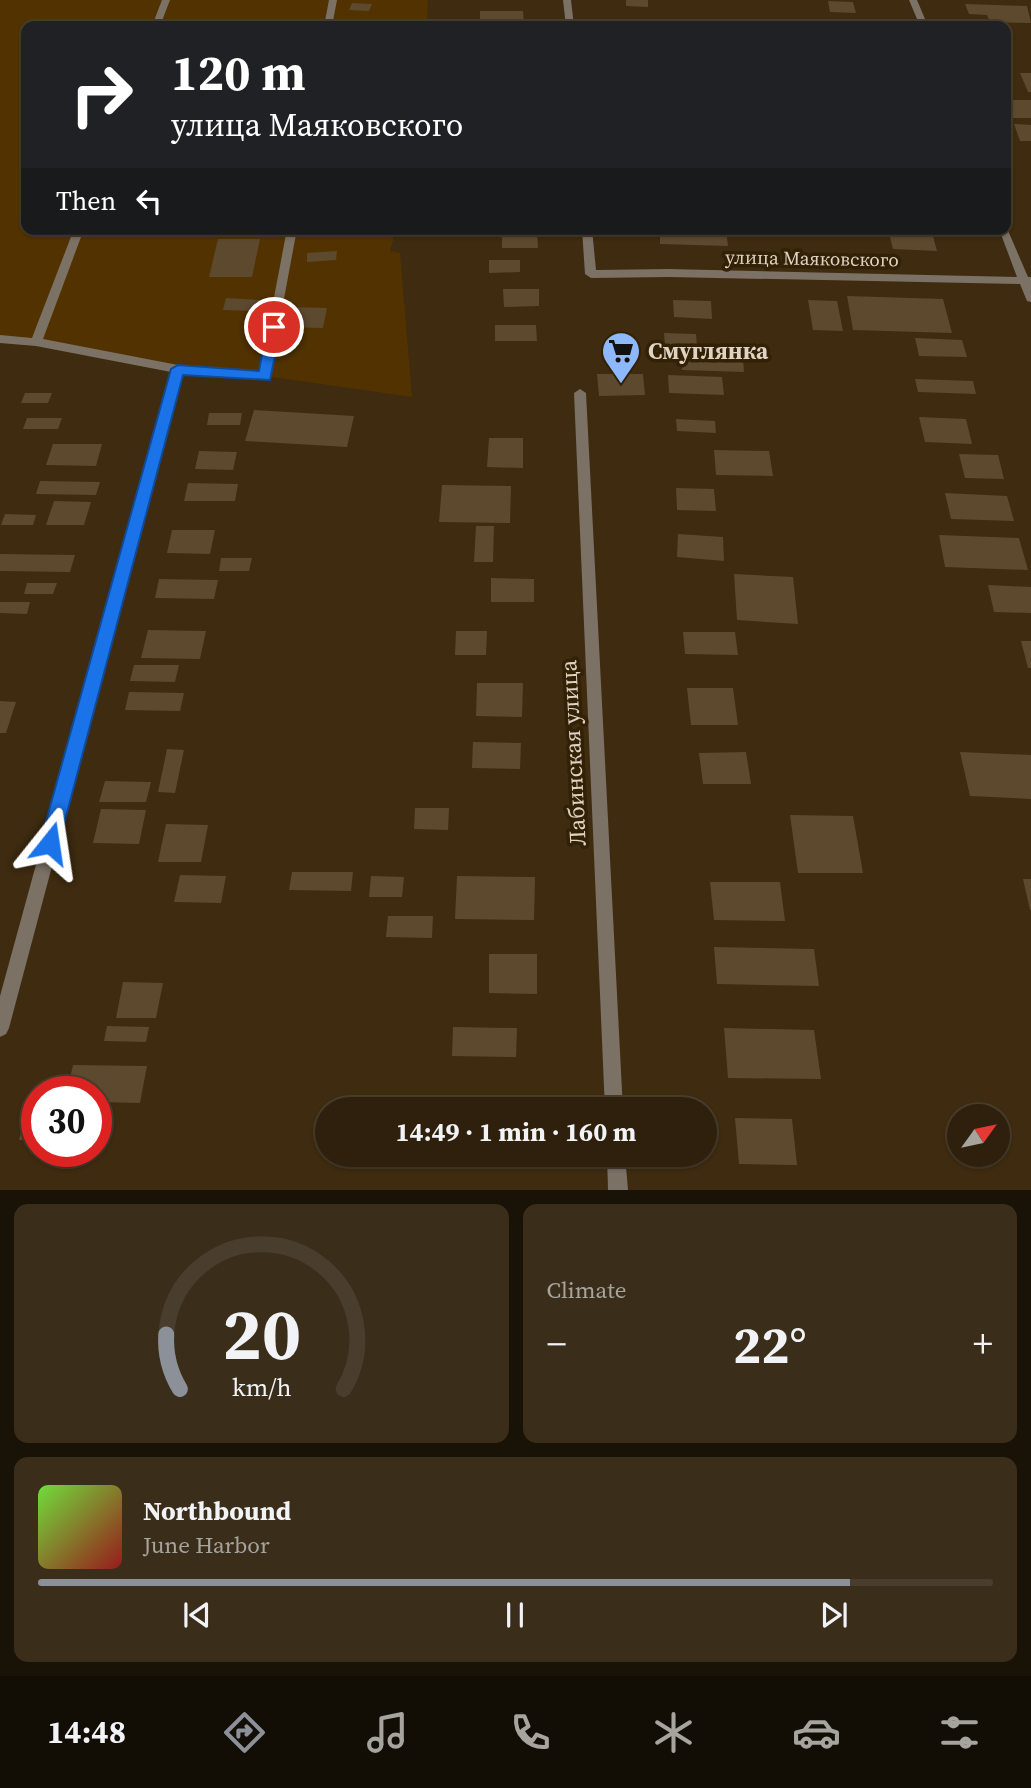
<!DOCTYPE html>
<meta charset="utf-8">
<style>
body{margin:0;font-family:"Source Serif 4",serif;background:#3a2d1a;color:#f1f3f6;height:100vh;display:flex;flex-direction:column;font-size:26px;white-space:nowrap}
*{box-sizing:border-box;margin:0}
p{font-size:23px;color:#a7a39d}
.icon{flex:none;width:38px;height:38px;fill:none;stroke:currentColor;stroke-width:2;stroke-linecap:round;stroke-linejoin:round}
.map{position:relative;height:1190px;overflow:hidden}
.sheet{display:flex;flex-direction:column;gap:14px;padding:14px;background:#191207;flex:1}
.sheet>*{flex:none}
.banner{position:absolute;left:21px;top:21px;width:990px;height:214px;border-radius:14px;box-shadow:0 2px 5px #0004,0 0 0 2px #493e2d;background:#202124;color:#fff;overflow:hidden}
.needle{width:46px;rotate:57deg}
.fabs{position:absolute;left:947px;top:1104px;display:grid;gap:14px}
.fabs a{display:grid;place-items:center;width:63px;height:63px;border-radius:50%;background:#2e200c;box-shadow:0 2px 5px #0004,0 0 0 2px #493e2d;font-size:35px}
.speed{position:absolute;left:21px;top:1076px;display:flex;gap:14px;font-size:35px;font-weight:700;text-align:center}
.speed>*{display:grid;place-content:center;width:91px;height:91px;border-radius:50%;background:#2e200c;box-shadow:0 2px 5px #0004,0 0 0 2px #493e2d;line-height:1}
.speed .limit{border:10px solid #d22;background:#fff;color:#111}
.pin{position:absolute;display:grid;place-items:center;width:60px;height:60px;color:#fff;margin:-30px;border:4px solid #fff;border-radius:50%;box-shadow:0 2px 7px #0007}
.me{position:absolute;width:77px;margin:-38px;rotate:15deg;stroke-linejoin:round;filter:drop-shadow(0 0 5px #0008)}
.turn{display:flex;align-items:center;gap:24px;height:147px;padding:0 35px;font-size:32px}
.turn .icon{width:91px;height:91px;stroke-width:2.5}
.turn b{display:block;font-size:49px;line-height:60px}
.then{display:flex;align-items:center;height:66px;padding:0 35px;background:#0003;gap:14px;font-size:26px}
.big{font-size:52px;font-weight:700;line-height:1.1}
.sheet .widget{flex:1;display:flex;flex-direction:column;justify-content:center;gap:10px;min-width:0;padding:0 24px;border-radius:14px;background:#3a2d1a}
.sheet .dial{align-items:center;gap:0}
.dial svg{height:182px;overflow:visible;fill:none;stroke:#493e2d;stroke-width:7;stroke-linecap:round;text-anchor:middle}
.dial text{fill:#f1f3f6;stroke:none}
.song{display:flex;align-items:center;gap:21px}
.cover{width:84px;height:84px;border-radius:10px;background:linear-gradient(135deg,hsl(100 70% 55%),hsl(0 70% 35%))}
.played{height:7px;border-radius:4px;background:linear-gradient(90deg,#8c9099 85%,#493e2d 85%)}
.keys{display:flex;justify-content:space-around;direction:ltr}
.heat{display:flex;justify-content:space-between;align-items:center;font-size:38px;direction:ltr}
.sheet .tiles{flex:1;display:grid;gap:14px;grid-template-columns:1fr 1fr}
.widget:last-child{grid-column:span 2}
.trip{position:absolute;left:315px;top:1097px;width:402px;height:70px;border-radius:35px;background:#2e200c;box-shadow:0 2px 5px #0004,0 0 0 2px #493e2d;font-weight:700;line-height:70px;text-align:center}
.menu{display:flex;height:112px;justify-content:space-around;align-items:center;background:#120d05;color:#a7a39d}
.menu .icon{width:49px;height:49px}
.menu .current{color:#8c9099}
.menu b{font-size:32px;color:#f1f3f6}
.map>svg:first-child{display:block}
</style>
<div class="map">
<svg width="1031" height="1190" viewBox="0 0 1031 1190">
<rect width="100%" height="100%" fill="#3e2b10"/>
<path fill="#523300" d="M 0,0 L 428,0 L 427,26 L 26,26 L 26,229 L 396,229 L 390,251 L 400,253 L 412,397 L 265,376 L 178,369 L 0,339 Z"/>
<path fill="#5d492e" d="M 626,0 L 648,0 L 648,7 L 626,6 Z
M 828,1 L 853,2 L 856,13 L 830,12 Z
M 352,3 L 372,4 L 369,11 L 349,10 Z
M 965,4 L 1027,6 L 1031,23 L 990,22 L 987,15 L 969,14 Z
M 480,11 L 523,11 L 524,25 L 480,26 Z
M 627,20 L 676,21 L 676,26 L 627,26 Z
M 806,22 L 854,23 L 855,26 L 807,26 Z
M 1020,73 L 1031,73 L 1031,92 L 1028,92 Z
M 1006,100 L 1031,100 L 1031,118 L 1012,118 Z
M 1014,124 L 1031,125 L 1031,141 L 1020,141 Z
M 660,229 L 726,229 L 728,246 L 660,244 Z
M 888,229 L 931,229 L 937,251 L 893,249 Z
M 502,231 L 537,231 L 538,248 L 502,248 Z
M 218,239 L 260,239 L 252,277 L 209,277 Z
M 337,251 L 336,260 L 307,262 L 307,253 Z
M 489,260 L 520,260 L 520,272 L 489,273 Z
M 503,289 L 539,289 L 539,306 L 504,307 Z
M 847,296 L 943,299 L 952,333 L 853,330 Z
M 226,298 L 260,300 L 256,311 L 223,310 Z
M 673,300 L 711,301 L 712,319 L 674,317 Z
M 808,300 L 837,301 L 843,331 L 813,330 Z
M 290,307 L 327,308 L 323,328 L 286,327 Z
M 495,325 L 536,325 L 537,341 L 495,341 Z
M 664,333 L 696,334 L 697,347 L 665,345 Z
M 915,338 L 962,340 L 967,357 L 919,356 Z
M 681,357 L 743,359 L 744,372 L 682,370 Z
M 597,374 L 643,374 L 645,395 L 599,396 Z
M 668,375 L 722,377 L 724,395 L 669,393 Z
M 915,379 L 973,381 L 976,394 L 918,392 Z
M 25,393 L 52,393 L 48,403 L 21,403 Z
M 254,410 L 354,416 L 347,447 L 245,441 Z
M 209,413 L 242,413 L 240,425 L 207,425 Z
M 919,417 L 966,419 L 972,444 L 925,442 Z
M 27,418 L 62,418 L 58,429 L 23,429 Z
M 676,419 L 715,421 L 716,433 L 677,431 Z
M 489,438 L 523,438 L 523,468 L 487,467 Z
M 53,444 L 102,444 L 96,466 L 46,465 Z
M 714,450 L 769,451 L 773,476 L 716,475 Z
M 199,451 L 237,452 L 233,470 L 195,469 Z
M 959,454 L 998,455 L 1004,479 L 965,478 Z
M 40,481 L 100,482 L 96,495 L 36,494 Z
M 188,483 L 238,484 L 235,501 L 184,501 Z
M 442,485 L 511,486 L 510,523 L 439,522 Z
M 676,488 L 714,489 L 716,511 L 677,510 Z
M 945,493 L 1007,496 L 1014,521 L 951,519 Z
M 54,501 L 91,502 L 84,525 L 46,525 Z
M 5,514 L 36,515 L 33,525 L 1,525 Z
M 476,526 L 494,526 L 493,562 L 474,562 Z
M 172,530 L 215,530 L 210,554 L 167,553 Z
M 678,534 L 723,537 L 724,561 L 677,557 Z
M 939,535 L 1019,538 L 1028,570 L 945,567 Z
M 0,554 L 75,555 L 70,572 L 0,571 Z
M 221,558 L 252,558 L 249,571 L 219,571 Z
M 734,574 L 793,577 L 798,624 L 737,620 Z
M 491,578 L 534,579 L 534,602 L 491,602 Z
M 159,579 L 218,580 L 214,599 L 155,598 Z
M 27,583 L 57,583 L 53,594 L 24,594 Z
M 988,585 L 1031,587 L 1031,613 L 994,612 Z
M 0,602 L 30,602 L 27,614 L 0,613 Z
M 148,630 L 206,631 L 200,659 L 141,658 Z
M 456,631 L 487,631 L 486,655 L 455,655 Z
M 683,632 L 735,632 L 738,655 L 685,654 Z
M 1021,641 L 1031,641 L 1031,668 L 1028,668 Z
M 134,665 L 179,665 L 175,682 L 130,681 Z
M 477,683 L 523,683 L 522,717 L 476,716 Z
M 687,688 L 733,688 L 738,725 L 691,725 Z
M 129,692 L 184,693 L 180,711 L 125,710 Z
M 0,701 L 16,702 L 6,733 L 0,733 Z
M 473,742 L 521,743 L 520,769 L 472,768 Z
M 167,749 L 184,750 L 175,793 L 158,792 Z
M 746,752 L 751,784 L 703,784 L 699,753 Z
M 960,752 L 1031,755 L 1031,799 L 970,796 Z
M 105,781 L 151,782 L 146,802 L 99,802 Z
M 415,808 L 449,808 L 448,830 L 414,829 Z
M 101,809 L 146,810 L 139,844 L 93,843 Z
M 790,815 L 853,816 L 863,873 L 798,873 Z
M 166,824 L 208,825 L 201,862 L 158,862 Z
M 292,872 L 353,872 L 351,891 L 289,890 Z
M 180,875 L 226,876 L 221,903 L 174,902 Z
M 371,876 L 404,877 L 402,897 L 369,897 Z
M 457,876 L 535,877 L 534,920 L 455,919 Z
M 1023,879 L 1031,879 L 1031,910 L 1030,910 Z
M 710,882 L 780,882 L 785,921 L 714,920 Z
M 388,916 L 433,916 L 432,938 L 386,937 Z
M 714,947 L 814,949 L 819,986 L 717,984 Z
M 489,954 L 537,954 L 537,994 L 489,993 Z
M 123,982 L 163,983 L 156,1018 L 116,1018 Z
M 107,1026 L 149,1027 L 146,1042 L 104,1041 Z
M 453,1027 L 517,1028 L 516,1057 L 452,1056 Z
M 724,1028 L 814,1030 L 821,1079 L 728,1078 Z
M 73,1065 L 147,1066 L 140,1103 L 96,1102 L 96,1092 L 67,1092 Z
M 27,1108 L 37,1108 L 37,1140 L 19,1140 Z
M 735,1118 L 792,1119 L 797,1165 L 739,1164 Z
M 477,1155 L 537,1155 L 537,1169 L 477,1168 Z"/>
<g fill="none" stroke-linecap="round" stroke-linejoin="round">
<path fill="#7b7165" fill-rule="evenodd" d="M 162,0 L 170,0 L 160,26 L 152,26 Z
M 329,0 L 337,0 L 332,26 L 324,26 Z
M 563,0 L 571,0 L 574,26 L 566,26 Z
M 909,0 L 917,0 L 928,26 L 920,26 Z
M 1006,226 L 1028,277 L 1031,277 L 1031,302 L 1027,301 L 1020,284 L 669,277 L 591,278 L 585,274 L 582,229 L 592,229 L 596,270 L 669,269 L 1017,277 L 999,229 L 1006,229 Z
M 74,229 L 84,229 L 43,339 L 178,365 L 260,371 L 287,229 L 297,229 L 269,379 L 183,374 L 9,1028 L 6,1034 L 0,1037 L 0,996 L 171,372 L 36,346 L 0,343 L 0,335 L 32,338 Z
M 580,389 L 586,393 L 623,1110 L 605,1110 L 574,393 Z
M 607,1155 L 625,1155 L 628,1190 L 608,1190 Z"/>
</g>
<path fill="#1a73e8" stroke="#114b97" stroke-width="2" d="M 274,323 L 281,327 L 270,380 L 183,375 L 59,843 L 56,850 L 50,852 L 43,850 L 40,843 L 171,369 L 178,365 L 259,371 L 267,327 Z"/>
<defs>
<symbol id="supermarket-pin" viewBox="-11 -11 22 30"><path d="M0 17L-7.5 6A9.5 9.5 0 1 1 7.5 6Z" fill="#8db9fc" stroke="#332106"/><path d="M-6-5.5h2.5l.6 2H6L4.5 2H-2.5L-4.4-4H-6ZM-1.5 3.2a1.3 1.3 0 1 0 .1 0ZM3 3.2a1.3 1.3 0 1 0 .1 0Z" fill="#111"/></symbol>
</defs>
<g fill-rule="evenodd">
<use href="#supermarket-pin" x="599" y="329" width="44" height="60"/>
</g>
<g text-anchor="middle" stroke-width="7" stroke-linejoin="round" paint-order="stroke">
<g font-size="19" fill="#dfd3c4" stroke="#332106">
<text transform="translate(812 258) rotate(1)" y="7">улица Маяковского</text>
</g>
<g font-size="23" font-weight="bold" fill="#dfd3c4" stroke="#332106" text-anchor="start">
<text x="648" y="359">Смуглянка</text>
</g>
<g font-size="23" fill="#dfd3c4" stroke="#332106">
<text transform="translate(573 753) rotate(-93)" y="8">Лабинская улица</text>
</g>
</g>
</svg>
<div class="fabs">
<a><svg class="needle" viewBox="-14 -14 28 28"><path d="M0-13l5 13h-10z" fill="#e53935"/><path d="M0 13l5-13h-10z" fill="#a7a39d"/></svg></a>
</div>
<div class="speed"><div class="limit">30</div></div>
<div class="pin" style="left:274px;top:327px;background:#d93025"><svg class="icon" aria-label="arrive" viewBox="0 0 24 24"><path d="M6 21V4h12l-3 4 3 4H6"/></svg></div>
<svg class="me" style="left:50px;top:843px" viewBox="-20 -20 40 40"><path d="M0-17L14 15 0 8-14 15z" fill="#1a73e8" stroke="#fff" stroke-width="4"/></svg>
<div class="trip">14:49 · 1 min · 160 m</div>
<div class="banner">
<div class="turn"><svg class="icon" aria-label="right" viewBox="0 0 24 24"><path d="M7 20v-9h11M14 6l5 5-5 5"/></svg><div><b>120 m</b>улица Маяковского</div></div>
<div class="then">Then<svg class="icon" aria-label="left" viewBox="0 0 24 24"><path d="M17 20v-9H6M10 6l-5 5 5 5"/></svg></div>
</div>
</div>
<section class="sheet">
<div class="tiles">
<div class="widget dial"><svg viewBox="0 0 100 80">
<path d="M14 69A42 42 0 1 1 86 69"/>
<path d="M14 69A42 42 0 0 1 8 45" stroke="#8c9099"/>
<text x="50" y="56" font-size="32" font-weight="700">20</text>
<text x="50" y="72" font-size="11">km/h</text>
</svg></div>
<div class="widget"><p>Climate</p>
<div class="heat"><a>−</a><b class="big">22°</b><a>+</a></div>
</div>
<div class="widget">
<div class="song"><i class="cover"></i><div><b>Northbound</b><p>June Harbor</p></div></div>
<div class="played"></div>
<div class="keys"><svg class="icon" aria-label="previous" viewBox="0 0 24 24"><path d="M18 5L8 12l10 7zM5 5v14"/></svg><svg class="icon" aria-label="pause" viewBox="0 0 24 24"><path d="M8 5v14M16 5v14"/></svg><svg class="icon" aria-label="next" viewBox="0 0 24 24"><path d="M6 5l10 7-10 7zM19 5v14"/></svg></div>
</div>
</div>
</section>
<nav class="menu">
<b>14:48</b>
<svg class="icon current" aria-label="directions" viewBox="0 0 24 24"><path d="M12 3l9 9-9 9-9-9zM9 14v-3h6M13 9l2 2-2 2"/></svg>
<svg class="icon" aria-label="music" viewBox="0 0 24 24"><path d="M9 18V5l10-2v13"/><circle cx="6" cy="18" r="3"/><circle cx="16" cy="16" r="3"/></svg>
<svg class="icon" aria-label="phone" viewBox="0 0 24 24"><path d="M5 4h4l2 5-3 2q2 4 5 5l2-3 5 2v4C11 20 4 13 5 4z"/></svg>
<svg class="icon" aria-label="climate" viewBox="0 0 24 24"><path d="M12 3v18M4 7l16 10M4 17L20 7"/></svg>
<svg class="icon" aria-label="car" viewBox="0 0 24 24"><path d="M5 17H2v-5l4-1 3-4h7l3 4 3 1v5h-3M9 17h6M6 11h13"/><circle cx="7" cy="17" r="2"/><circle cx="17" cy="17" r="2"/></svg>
<svg class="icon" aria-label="filters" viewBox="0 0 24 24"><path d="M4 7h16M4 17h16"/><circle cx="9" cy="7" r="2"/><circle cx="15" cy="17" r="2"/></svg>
</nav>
